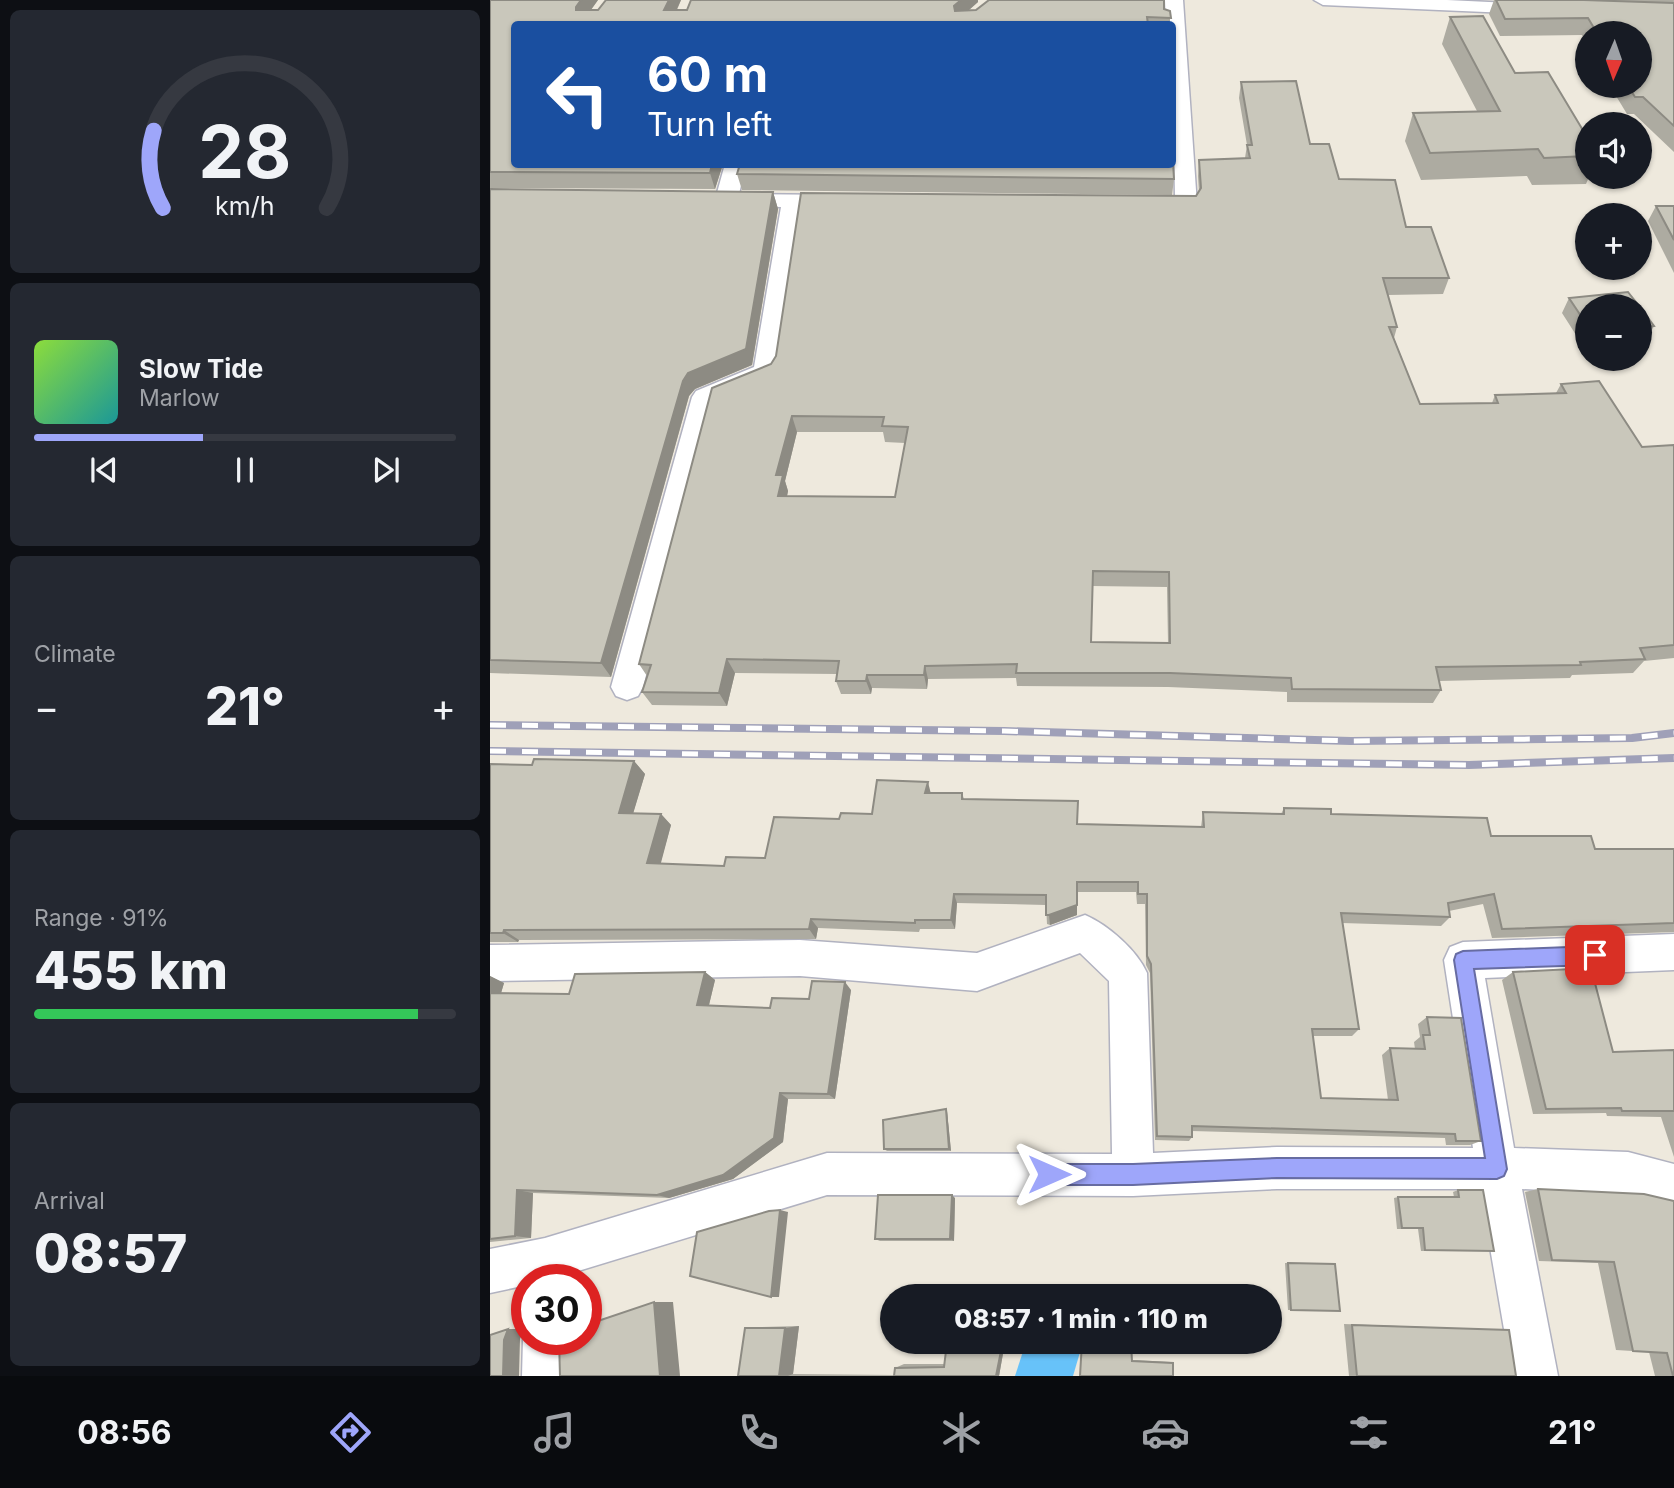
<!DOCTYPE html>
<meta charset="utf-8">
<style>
body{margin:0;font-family:Inter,sans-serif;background:#242831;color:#f1f3f6;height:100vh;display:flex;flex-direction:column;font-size:26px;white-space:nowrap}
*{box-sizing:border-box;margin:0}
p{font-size:23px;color:#9ea1a6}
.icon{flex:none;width:38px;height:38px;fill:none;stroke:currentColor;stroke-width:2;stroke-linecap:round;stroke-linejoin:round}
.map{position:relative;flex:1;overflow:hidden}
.panel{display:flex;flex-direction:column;gap:10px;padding:10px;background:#0d0f14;width:490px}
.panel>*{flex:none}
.top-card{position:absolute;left:21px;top:21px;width:665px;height:147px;border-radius:7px;box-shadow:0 2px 5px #0004;background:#1a4fa0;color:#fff;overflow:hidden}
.needle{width:46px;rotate:182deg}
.buttons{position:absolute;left:1085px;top:21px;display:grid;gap:14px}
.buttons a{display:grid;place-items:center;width:77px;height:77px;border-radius:50%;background:#171b24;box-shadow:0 2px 5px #0004;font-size:35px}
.speed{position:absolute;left:21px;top:1264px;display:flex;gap:14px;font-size:35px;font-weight:700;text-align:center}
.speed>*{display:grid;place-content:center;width:91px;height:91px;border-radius:50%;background:#171b24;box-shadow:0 2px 5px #0004;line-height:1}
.speed .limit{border:10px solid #d22;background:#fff;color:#111}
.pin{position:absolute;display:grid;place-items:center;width:60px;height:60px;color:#fff;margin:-30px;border-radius:14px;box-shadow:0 4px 10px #0006}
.me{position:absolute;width:77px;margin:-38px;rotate:90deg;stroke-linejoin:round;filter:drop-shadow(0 0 5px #0008)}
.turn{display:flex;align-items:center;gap:24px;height:147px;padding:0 21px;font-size:32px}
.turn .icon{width:91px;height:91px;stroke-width:2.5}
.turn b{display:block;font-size:49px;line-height:60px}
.big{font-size:52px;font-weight:800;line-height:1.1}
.panel .tile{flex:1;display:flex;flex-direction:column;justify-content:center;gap:10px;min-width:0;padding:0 24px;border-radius:10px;background:#242831}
.panel .dial{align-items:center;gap:0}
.dial svg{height:182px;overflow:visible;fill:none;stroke:#363941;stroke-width:7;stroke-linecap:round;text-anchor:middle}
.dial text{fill:#f1f3f6;stroke:none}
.song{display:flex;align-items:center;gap:21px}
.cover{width:84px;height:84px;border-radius:10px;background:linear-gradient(135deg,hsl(90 70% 55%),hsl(180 70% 35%))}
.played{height:7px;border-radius:4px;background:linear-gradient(90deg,#9ea6fa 40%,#363941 40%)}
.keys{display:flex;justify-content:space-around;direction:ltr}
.heat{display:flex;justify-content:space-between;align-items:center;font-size:38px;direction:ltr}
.charge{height:10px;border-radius:5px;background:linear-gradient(90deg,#34c759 91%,#363941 0)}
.trip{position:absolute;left:390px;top:1284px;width:402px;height:70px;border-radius:35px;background:#171b24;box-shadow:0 2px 5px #0004;font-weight:800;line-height:70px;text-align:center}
.tabs{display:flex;height:112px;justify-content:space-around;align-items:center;background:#090b0e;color:#9ea1a6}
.tabs .icon{width:49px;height:49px}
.tabs .on{color:#9ea6fa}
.tabs b{font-size:32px;color:#f1f3f6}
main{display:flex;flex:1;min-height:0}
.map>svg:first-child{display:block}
</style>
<main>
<section class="panel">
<div class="tile dial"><svg viewBox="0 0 100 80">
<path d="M14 69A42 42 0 1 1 86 69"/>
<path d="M14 69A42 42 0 0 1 10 35" stroke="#9ea6fa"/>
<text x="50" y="56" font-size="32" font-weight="700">28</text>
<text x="50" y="72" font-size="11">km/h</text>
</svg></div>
<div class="tile">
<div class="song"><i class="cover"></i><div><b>Slow Tide</b><p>Marlow</p></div></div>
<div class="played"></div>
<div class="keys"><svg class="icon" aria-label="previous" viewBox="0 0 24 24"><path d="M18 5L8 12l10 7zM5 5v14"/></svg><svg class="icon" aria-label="pause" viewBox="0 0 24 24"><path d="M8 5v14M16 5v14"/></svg><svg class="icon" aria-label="next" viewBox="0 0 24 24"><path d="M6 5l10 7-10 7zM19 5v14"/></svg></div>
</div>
<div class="tile"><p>Climate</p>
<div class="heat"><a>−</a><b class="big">21°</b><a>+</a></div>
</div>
<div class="tile"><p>Range · 91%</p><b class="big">455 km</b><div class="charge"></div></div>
<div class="tile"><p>Arrival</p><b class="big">08:57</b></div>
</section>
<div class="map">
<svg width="1184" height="1376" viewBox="0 0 1184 1376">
<rect width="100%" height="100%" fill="#eee9dd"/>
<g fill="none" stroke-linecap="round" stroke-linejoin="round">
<path fill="#67c2f9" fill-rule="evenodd" d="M 536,1342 L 593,1342 L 583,1376 L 525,1376 Z"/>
<defs>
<path id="street" d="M 675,0 L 693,0 L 707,205 L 704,210 C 689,213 670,213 655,210 L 652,205 L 655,200 L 685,198 L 682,24 L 676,24 Z
M 824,0 L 957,0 L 1043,4 L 1052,9 L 1043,14 L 833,5 Z
M 235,164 L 256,164 L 249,194 L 352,195 L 360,196 L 363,201 L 360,206 L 313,207 L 289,372 L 285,378 L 226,402 L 153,687 L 148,696 L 137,700 L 126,696 L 121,687 L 202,397 L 206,391 L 264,367 L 291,207 L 228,205 L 225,200 Z
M 595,915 C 618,925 647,950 657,973 L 663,1153 L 787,1147 L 983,1148 L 954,960 L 960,947 L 973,942 L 1184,934 L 1184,970 L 995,978 L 1024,1148 L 1138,1152 L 1184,1164 L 1184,1206 L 1138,1194 L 1032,1189 L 1068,1376 L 1022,1376 L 990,1189 L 787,1189 L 643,1196 L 337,1195 L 62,1279 L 37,1279 L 37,1285 L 0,1293 L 0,1249 L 55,1238 L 337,1153 L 622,1154 L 619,981 L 590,953 L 487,991 L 310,976 L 0,981 L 0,945 L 310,940 L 487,953 Z
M 37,1329 L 37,1339 L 77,1339 L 78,1376 L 32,1376 L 33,1339 Z"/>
</defs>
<use href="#street" stroke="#b1b2c0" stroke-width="3"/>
<use href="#street" fill="#fff" fill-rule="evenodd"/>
<defs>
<path id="rail" d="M 0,725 L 514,731 L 861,741 L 1142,738 L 1184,733
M 0,751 L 979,765 L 1184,758"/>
</defs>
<use href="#rail" stroke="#9fa0b8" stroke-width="8"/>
<use href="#rail" stroke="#fff" stroke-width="5" stroke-dasharray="16" stroke-linecap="butt"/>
</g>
<path fill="#adaba1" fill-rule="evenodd" d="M 0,0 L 108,0 L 101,10 L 108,10 L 116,0 L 191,0 L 187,10 L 488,2 L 478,11 L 674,9 L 680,11 L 680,24 L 24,24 L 24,164 L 233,164 L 225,189 L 0,188 Z
M 1004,0 L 1184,0 L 1184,152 L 1144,114 L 1137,114 L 1120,86 L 1150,86 L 1150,33 L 1097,33 L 1097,45 L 1092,35 L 1010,36 L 999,14 Z
M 960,17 L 1025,73 L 1097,137 L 1097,177 L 1099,177 L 1096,184 L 1042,185 L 1037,176 L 931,180 L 915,141 L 923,113 L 987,111 L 952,44 Z
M 751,82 L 820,144 L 849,179 L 916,227 L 959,278 L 953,294 L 898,295 L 907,327 L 904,338 L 930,404 L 1002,403 L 1005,395 L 1066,393 L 1071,384 L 1152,447 L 1184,445 L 1184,658 L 1154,661 L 1143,673 L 1082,675 L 1080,678 L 949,681 L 951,690 L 943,703 L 797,702 L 797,692 L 678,687 L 527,686 L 526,678 L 438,679 L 437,689 L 382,688 L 381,694 L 351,694 L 346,681 L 347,674 L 245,673 L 237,706 L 162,705 L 152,692 L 157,676 L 149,664 L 222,388 L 706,196 L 709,192 L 708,176 L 709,160 L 755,158 L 757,145 L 749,98 ZM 307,432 L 393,432 L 395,442 L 415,443 L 405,497 L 297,496 L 298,491 L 295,481 ZM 602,586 L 677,587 L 678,643 L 601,642 Z
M 247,174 L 684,179 L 682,195 L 252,190 Z
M 0,189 L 283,192 L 288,209 L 262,365 L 205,389 L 199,396 L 121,677 L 0,673 Z
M 1166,206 L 1184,206 L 1184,273 L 1158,221 Z
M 1079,298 L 1097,306 L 1097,348 L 1095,349 L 1072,313 Z
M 1150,307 L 1164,326 L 1155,342 L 1150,342 Z
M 144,761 L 155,774 L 143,813 L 171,814 L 181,825 L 170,864 L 234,866 L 275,858 L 349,819 L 382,814 L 441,793 L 472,793 L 474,799 L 588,824 L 711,827 L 713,812 L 791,814 L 794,808 L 1105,849 L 1184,849 L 1184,932 L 1002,938 L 993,904 L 959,911 L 960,917 L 951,926 L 852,923 L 869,1029 L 862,1036 L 823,1036 L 831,1098 L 898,1100 L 892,1055 L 900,1048 L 925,1049 L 924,1042 L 930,1037 L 928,1024 L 937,1017 L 991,1141 L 980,1145 L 956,1145 L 955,1138 L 702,1131 L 702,1137 L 699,1141 L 665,1140 L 660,973 L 656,965 L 655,904 L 647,904 L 646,892 L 587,892 L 587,915 L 560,925 L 557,924 L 556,905 L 467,903 L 465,929 L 430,929 L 429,932 L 328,928 L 326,939 L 29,940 L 28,942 L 0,942 L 0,766 Z
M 215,972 L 225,980 L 219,1005 L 280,1008 L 361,990 L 345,1099 L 298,1099 L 293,1142 L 243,1179 L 179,1198 L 43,1193 L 41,1238 L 0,1242 L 0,976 L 14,983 L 11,993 L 79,994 Z
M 1023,972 L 1123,1052 L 1184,1050 L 1184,1157 L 1171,1117 L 1117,1116 L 1116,1113 L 1043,1114 L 1012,980 Z
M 456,1109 L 457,1111 L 461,1151 L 397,1151 L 394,1149 Z
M 1048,1189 L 1184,1201 L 1184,1376 L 1165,1376 L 1159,1352 L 1126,1350 L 1108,1263 L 1049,1261 L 1035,1192 Z
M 968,1190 L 1004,1251 L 931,1251 L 928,1229 L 907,1229 L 904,1198 L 908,1197 L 964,1197 L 963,1192 Z
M 465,1198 L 464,1241 L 390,1241 L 385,1239 Z
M 795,1263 L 798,1263 L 850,1311 L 798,1310 Z
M 854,1324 L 1019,1330 L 1026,1376 L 859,1376 Z
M 309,1326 L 303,1374 L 404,1375 L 405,1368 L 414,1364 L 454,1364 L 456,1351 L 462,1348 L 468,1349 L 468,1346 L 474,1344 L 514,1348 L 509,1376 L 248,1376 L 255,1328 L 271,1327 Z
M 592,1342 L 642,1360 L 681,1362 L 683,1363 L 683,1376 Z"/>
<path fill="#8d8b83" d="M 91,0 L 108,0 L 92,22 L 86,10 L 86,7 Z
M 179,0 L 191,0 L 180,24 L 174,10 Z
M 471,0 L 488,0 L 488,2 L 465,22 L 464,6 Z
M 222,164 L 233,164 L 225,189 L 220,173 Z
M 283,192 L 288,209 L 262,365 L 205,389 L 199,396 L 121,677 L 111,663 L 193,381 L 198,373 Z
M 302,416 L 307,432 L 295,481 L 298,491 L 294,511 L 288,496 L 286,475 Z
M 237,659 L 245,673 L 237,706 L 229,693 Z
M 435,666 L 438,679 L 437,689 L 434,675 Z
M 377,675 L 382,688 L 381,694 L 376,681 Z
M 144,761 L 155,774 L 140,824 L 129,813 Z
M 438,782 L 441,794 L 435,793 Z
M 171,814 L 181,825 L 168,874 L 157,863 Z
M 587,892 L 587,915 L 560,925 L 559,915 Z
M 464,894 L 467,903 L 465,929 L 461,920 Z
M 321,919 L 328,928 L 326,939 L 319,929 Z
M 14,930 L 29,940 L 28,942 L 13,933 Z
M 215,972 L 225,980 L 217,1013 L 207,1005 Z
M 0,976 L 14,983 L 9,1000 L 0,996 Z
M 355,982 L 361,990 L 345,1099 L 338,1094 Z
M 290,1093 L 298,1099 L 293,1142 L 243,1179 L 179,1198 L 167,1195 Z
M 456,1109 L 457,1111 L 461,1151 L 459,1149 Z
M 27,1190 L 43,1193 L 41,1238 L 25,1236 Z
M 462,1195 L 465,1198 L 464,1241 L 460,1239 Z
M 290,1210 L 298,1212 L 289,1297 L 281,1297 Z
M 164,1302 L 183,1302 L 190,1376 L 170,1376 Z
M 309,1326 L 303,1374 L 298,1376 L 289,1376 L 295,1328 Z
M 18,1329 L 34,1329 L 30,1339 L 29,1376 L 13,1376 L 14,1340 Z
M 514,1348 L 509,1376 L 506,1376 L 511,1351 Z"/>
<path fill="#c9c7bb" stroke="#8d8b83" stroke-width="2" fill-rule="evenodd" d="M 0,0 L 91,0 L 86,7 L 86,10 L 108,10 L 116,0 L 179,0 L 174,10 L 197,10 L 201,0 L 471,0 L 464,6 L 465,11 L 486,10 L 499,0 L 674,0 L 674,9 L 680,11 L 681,18 L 657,17 L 658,24 L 24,24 L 24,164 L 222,164 L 220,173 L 0,172 Z
M 1006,0 L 1094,0 L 1184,3 L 1184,126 L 1153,97 L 1145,97 L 1138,86 L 1150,86 L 1150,33 L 1107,33 L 1098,18 L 1015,19 Z
M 993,16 L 1025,73 L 1058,72 L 1097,137 L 1097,156 L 1054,158 L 1048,149 L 940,153 L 923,113 L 1010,111 L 960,17 Z
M 806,81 L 820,144 L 839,144 L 849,179 L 905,180 L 916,227 L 941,227 L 959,278 L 893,278 L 907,327 L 899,327 L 930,404 L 1008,403 L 1005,395 L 1076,393 L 1071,384 L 1109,381 L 1152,447 L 1184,445 L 1184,645 L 1150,648 L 1155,659 L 1090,662 L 1091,665 L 946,667 L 951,690 L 802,689 L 801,678 L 680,673 L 526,673 L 527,664 L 435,666 L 434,675 L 377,675 L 376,681 L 346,681 L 349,661 L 237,659 L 229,693 L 152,692 L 161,665 L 149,664 L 222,388 L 281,364 L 286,356 L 311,193 L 706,196 L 711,188 L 709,160 L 760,158 L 757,145 L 762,145 L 751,82 ZM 302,416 L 394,417 L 392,426 L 418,427 L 405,497 L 288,496 L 293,475 L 286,475 ZM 603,571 L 679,572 L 680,643 L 601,642 Z
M 682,145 L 684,179 L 247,174 L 250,164 L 682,164 Z
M 0,189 L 283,192 L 256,349 L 198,373 L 193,381 L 111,663 L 0,660 Z
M 1166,206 L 1184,206 L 1184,240 Z
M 1138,292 L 1149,306 L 1097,306 L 1097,325 L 1079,298 Z
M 1150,307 L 1164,326 L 1150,328 Z
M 44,759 L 144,761 L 129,813 L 171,814 L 157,863 L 234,866 L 236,857 L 275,858 L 284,817 L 349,819 L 351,813 L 382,814 L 387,780 L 438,782 L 435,793 L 472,793 L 472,799 L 588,801 L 587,824 L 714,827 L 713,812 L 794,814 L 794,808 L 841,809 L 841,814 L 997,818 L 1001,836 L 1101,836 L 1105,849 L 1184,849 L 1184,923 L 1012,929 L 1004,894 L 958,903 L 960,917 L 851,913 L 869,1029 L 822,1029 L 831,1098 L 908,1100 L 900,1048 L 935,1049 L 933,1035 L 940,1035 L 937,1017 L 971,1018 L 991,1141 L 966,1141 L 965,1134 L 702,1126 L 702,1137 L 667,1136 L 661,964 L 657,956 L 657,894 L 648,894 L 648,882 L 587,882 L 587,905 L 559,915 L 556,915 L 556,895 L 464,894 L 461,920 L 425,920 L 425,923 L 321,919 L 319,929 L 14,930 L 13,933 L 0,933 L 0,764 L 42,765 Z
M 1101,968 L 1123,1052 L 1184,1050 L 1184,1111 L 1132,1111 L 1131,1108 L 1056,1109 L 1023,972 Z
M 215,972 L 207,1005 L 280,1008 L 282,998 L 319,999 L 322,981 L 355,982 L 338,1094 L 290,1093 L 284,1138 L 233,1175 L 167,1195 L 27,1190 L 25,1236 L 0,1239 L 0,993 L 79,994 L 85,974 Z
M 456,1109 L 459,1149 L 394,1149 L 393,1120 Z
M 1048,1189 L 1154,1194 L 1184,1201 L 1184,1376 L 1183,1376 L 1177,1353 L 1143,1351 L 1124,1262 L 1062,1260 Z
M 968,1190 L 993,1190 L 1004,1251 L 935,1250 L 933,1228 L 912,1228 L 908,1197 L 969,1197 Z
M 388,1195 L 462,1195 L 460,1239 L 385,1239 Z
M 290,1210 L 281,1297 L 200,1276 L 207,1232 L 279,1211 Z
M 798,1263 L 845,1264 L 850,1311 L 801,1310 Z
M 164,1302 L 170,1376 L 70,1376 L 69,1339 L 96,1339 L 96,1325 Z
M 862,1325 L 1019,1330 L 1026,1376 L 867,1376 Z
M 255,1328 L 295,1328 L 289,1376 L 248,1376 Z
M 18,1329 L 14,1340 L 13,1376 L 0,1376 L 0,1335 Z
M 592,1342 L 641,1342 L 642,1361 L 683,1363 L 683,1376 L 590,1376 Z
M 468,1346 L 511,1351 L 506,1376 L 404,1376 L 405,1368 L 454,1367 L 456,1351 L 468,1351 Z"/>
<path fill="#9ea6fa" stroke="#676ca2" stroke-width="2" d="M 1105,946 L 1112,949 L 1114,955 L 1112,962 L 1105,965 L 984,969 L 1017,1169 L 1014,1176 L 1007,1179 L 787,1178 L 643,1185 L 559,1185 L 552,1182 L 549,1174 L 552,1167 L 559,1164 L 643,1164 L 787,1158 L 995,1158 L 964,960 L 966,954 L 973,951 Z"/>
</svg>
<div class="buttons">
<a><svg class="needle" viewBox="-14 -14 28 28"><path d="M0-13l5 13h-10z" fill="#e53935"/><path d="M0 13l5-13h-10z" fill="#9ea1a6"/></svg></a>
<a><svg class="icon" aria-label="sound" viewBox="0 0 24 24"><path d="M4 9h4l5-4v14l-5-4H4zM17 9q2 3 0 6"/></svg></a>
<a>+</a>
<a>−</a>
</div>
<div class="speed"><div class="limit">30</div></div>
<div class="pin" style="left:1105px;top:955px;background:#d93025"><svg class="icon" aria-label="arrive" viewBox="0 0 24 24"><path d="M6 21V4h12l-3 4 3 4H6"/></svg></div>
<svg class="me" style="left:559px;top:1174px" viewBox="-20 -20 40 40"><path d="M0-17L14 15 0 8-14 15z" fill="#9ea6fa" stroke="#fff" stroke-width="4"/></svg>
<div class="trip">08:57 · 1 min · 110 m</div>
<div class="top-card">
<div class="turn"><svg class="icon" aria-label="left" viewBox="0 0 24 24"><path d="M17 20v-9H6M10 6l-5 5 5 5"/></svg><div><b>60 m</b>Turn left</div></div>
</div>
</div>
</main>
<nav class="tabs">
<b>08:56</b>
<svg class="icon on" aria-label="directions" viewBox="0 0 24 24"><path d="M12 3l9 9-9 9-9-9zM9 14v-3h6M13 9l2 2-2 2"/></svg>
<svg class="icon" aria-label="music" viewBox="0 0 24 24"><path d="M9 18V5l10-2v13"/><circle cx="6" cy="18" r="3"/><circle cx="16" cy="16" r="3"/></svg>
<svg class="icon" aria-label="phone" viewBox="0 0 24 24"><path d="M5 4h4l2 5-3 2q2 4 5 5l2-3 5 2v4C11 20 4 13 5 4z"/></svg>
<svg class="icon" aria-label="climate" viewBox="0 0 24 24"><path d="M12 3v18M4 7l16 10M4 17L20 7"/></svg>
<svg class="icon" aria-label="car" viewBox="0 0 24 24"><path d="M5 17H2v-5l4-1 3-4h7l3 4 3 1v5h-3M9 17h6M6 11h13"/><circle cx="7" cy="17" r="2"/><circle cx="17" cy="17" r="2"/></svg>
<svg class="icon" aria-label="filters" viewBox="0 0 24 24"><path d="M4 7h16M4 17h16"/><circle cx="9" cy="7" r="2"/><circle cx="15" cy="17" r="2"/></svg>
<b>21°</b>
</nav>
